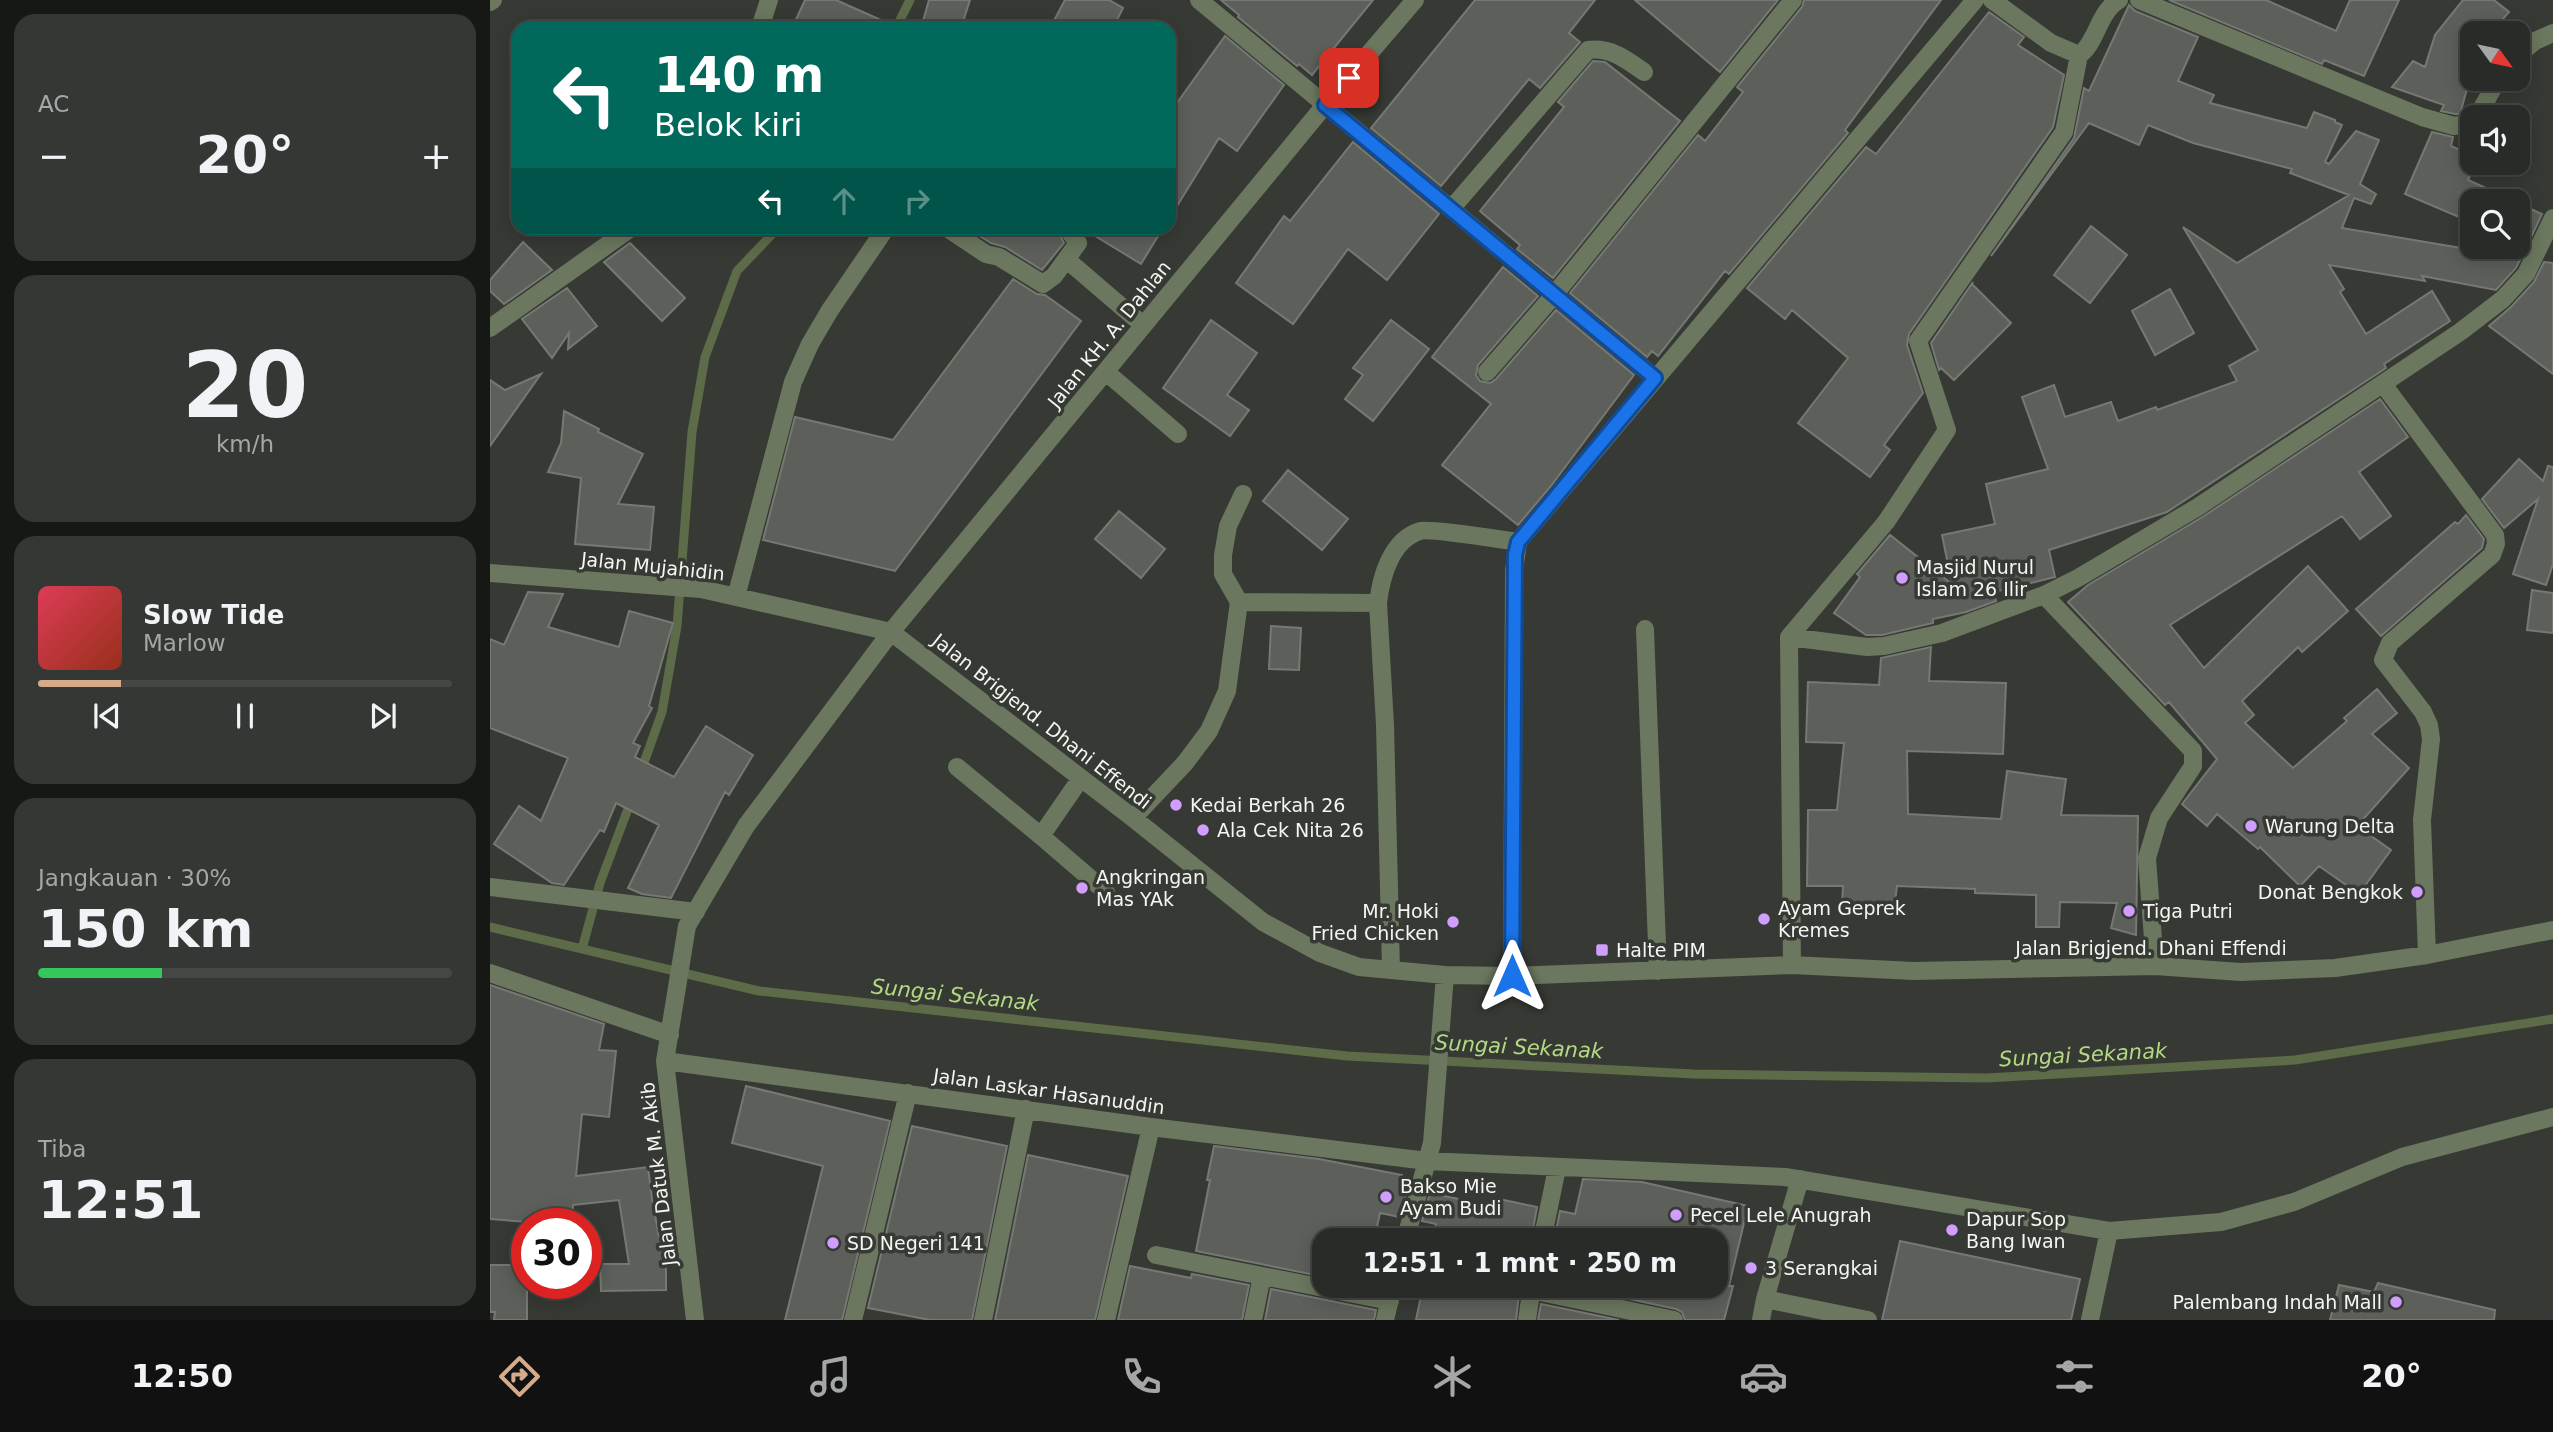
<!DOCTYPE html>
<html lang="id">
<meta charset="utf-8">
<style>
body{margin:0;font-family:"DejaVu Sans",sans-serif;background:#343733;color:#f1f3f6;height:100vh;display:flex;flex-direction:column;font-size:26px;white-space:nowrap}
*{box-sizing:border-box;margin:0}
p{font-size:23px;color:#a5a7a7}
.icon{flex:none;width:38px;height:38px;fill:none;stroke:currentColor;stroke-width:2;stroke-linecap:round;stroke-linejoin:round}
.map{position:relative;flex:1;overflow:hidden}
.panel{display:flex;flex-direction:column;gap:14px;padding:14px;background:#161815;width:490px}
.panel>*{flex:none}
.top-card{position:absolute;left:21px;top:21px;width:665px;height:214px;border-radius:21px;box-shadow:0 4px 18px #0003,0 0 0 2px #444744;background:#00695c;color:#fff;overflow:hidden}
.needle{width:46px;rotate:123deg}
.fabs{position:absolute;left:1970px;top:21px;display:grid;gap:14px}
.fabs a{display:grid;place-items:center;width:70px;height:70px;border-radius:14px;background:#282b27;box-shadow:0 4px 18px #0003,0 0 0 2px #444744;font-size:35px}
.speed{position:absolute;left:21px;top:1208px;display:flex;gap:14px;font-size:35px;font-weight:700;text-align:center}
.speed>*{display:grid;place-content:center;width:91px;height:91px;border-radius:50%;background:#282b27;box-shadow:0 4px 18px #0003,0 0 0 2px #444744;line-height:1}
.speed .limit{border:10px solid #d22;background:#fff;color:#111}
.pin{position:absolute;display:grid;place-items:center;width:60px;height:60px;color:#fff;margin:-30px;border-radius:14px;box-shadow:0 4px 10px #0006}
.me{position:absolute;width:77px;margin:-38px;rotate:0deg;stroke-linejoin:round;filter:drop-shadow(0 0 5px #0008)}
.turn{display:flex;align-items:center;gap:24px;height:147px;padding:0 28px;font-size:32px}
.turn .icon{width:91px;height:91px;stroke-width:2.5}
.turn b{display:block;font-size:49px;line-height:60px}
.lanes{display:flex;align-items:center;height:66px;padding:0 28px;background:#0003;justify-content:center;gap:35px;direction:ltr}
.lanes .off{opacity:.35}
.big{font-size:52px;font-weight:600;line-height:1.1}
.panel .widget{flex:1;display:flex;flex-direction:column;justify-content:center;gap:10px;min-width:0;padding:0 24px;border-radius:21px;background:#343733}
.panel .dial{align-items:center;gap:0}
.dial b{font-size:91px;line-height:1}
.song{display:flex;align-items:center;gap:21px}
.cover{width:84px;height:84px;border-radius:10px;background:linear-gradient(135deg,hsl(350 70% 55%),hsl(10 70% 35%))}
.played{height:7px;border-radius:4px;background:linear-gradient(90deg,#d6ab8b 20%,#444744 20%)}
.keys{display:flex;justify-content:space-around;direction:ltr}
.heat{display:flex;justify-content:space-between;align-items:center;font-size:38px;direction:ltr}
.charge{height:10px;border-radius:5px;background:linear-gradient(90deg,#34c759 30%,#444744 0)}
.trip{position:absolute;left:822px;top:1228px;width:416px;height:70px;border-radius:21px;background:#282b27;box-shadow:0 4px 18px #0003,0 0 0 2px #444744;font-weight:600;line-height:70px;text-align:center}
.dock{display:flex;height:112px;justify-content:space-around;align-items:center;background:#101110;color:#a5a7a7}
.dock .icon{width:49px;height:49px}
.dock .current{color:#d6ab8b}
.dock b{font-size:32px;color:#f1f3f6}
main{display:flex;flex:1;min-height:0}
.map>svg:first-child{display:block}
</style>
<main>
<section class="panel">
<div class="widget"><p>AC</p>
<div class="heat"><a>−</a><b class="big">20°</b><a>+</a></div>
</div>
<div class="widget dial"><b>20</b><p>km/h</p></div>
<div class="widget">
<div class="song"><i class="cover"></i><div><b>Slow Tide</b><p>Marlow</p></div></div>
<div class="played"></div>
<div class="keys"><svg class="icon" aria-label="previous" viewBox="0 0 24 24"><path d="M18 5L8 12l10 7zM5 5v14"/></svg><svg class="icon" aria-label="pause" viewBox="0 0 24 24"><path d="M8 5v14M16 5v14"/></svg><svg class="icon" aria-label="next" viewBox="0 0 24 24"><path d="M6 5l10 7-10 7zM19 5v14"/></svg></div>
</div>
<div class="widget"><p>Jangkauan · 30%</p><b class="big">150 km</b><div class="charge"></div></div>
<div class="widget"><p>Tiba</p><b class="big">12:51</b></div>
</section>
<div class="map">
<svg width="2063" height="1320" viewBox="0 0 2063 1320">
<rect width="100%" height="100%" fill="#363934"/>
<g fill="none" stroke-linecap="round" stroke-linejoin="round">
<path stroke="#5e6b49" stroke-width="9" d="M 406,28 L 420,0
M 151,771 L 172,712 L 187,626 L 202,432 L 215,357 L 247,271 L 288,228
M 0,927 L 269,991 L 857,1056 L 1204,1074 L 1497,1078 L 1805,1060 L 2063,1019
M 92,949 L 110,883 L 141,801"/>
</g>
<path fill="#5d5f5a" stroke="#767973" stroke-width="2" d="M 315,0 L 346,0 L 409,28 L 302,28 Z
M 439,0 L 480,0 L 471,28 L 431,28 Z
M 575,0 L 619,0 L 633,8 L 623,28 L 560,28 Z
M 731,0 L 883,0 L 822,75 L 809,64 L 807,66 L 748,17 L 749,15 Z
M 985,0 L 1105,0 L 1079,33 L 1090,42 L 1050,88 L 1039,79 L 951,186 L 881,128 Z
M 1145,0 L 1288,0 L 1230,72 Z
M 1314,0 L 1451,0 L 1355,130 L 1358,133 L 1239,274 L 1235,271 L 1168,356 L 1162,351 L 1157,357 L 1080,293 L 1208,135 L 1215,141 L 1253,92 L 1247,87 L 1312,7 Z
M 1679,0 L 1776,0 L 1846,31 L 1860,0 L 1909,0 L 1874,76 L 1834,60 L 1832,64 Z
M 1973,0 L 2004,0 L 2019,12 L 2001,33 L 1983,33 L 1983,68 L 1970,114 L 1965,114 L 1951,111 L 1954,105 L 1902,87 L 1923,61 L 1935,67 L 1945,35 Z
M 1639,5 L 1645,11 L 1708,37 L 1688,81 L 1724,95 L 1720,103 L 1817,128 L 1824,112 L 1845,120 L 1845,122 L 1852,125 L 1835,162 L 1839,164 L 1866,131 L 1889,140 L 1870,184 L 1886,194 L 1881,204 L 1864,198 L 1852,228 L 2031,258 L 2026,268 L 2006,290 L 1932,276 L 1935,281 L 1839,265 L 1854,289 L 1850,292 L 1876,334 L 1942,291 L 1960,321 L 1894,364 L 1896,368 L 1677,512 L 1559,550 L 1565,577 L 1504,592 L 1506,601 L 1476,612 L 1443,619 L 1443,623 L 1392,635 L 1376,635 L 1344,613 L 1370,577 L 1367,574 L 1400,535 L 1462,584 L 1452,535 L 1505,524 L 1496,484 L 1558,469 L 1532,397 L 1564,385 L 1575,417 L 1621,402 L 1628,421 L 1666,407 L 1667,410 L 1747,381 L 1739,366 L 1768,350 L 1693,227 L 1747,263 L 1859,195 L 1800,173 L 1802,169 L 1703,143 L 1658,125 L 1649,145 L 1599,123 L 1501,256 L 1584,138 L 1594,88 L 1599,91 Z
M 1499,12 L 1534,37 L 1528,45 L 1574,75 L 1563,127 L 1419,334 L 1417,345 L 1433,393 L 1394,445 L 1400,450 L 1380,477 L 1308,423 L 1358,358 L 1302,310 L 1295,319 L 1257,288 L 1376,147 L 1386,154 Z
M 735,36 L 794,85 L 747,151 L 729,138 L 679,219 L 679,114 Z
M 1103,61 L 1115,62 L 1190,121 L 1063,278 L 1027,249 L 1030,245 L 990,211 L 1074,107 L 1068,102 Z
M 1942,132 L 1963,137 L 1961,146 L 1983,156 L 1983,163 L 1986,163 L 1978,180 L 2025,201 L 1983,201 L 1983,223 L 1915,194 Z
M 863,142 L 949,214 L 897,280 L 858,249 L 803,324 L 746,283 L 794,216 L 800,221 Z
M 2028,203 L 2052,214 L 2037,246 L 2028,242 Z
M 1601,226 L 1637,255 L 1600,303 L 1564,275 Z
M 477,228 L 566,228 L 574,243 L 552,270 L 515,247 L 501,243 Z
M 592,228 L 673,228 L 651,264 Z
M 33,242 L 62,270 L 14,304 L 0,291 L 0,280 Z
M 140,243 L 195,298 L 172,321 L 114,262 Z
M 2054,262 L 2063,263 L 2063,374 L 1999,326 L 2021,307 L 2044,282 Z
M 1013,267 L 1048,296 L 988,365 L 986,375 L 990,381 L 1000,383 L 1006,379 L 1066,310 L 1144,375 L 1061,486 L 1028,525 L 952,465 L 1001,404 L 942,357 Z
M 523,279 L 547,294 L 555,295 L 591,321 L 405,571 L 273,540 L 305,417 L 403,440 Z
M 1483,282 L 1482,284 L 1521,323 L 1464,380 L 1451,368 L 1449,370 L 1441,343 Z
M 77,288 L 107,326 L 78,349 L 79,333 L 62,358 L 32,319 Z
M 1680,289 L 1704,333 L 1665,355 L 1642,311 Z
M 721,320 L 767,353 L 737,395 L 759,410 L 740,436 L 673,388 Z
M 901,320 L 939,349 L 883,421 L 855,399 L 873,375 L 863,368 Z
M 51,374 L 0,446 L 0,380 L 15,390 Z
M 1890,399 L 1918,437 L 1869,472 L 1901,516 L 1870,539 L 1852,516 L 1680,625 L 1714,668 L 1818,566 L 1858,611 L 1812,652 L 1808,647 L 1752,701 L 1764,715 L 1755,723 L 1803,768 L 1857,721 L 1854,718 L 1887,689 L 1907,713 L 1882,734 L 1919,768 L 1867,826 L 1901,850 L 1869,894 L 1829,866 L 1810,886 L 1770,847 L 1768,849 L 1727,814 L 1717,826 L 1692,804 L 1727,759 L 1679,702 L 1675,705 L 1578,602 L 1598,585 L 1714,516 Z
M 74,411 L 109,429 L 108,432 L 153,454 L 128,504 L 164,507 L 160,550 L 85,544 L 91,478 L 58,472 L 71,443 Z
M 2029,459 L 2053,481 L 2058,466 L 2063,467 L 2063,564 L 2056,585 L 2023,574 L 2048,499 L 2014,528 L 1992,499 Z
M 798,470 L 858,519 L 832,550 L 773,501 Z
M 629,511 L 675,549 L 651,578 L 605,539 Z
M 1976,515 L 1994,539 L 1992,548 L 1891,636 L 1866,609 L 1965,522 L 1968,524 Z
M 2042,590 L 2063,593 L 2063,633 L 2037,630 Z
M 38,592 L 73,594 L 58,627 L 129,647 L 139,611 L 183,623 L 159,706 L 162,708 L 143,743 L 150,746 L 145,757 L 184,777 L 216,726 L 263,755 L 239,795 L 235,792 L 181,898 L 152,894 L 138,888 L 169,825 L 126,803 L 114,832 L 110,830 L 74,885 L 62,883 L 4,844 L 29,806 L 51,821 L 78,758 L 0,728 L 0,639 L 14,645 Z
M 781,626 L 811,628 L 809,670 L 779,669 Z
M 1441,647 L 1439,681 L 1516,683 L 1513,754 L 1417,751 L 1418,814 L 1511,819 L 1517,771 L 1576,779 L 1571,815 L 1648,816 L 1646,935 L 1621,928 L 1627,903 L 1570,902 L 1569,927 L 1546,927 L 1546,895 L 1485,893 L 1485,889 L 1407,886 L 1404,909 L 1352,905 L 1353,886 L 1317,886 L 1318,810 L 1347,810 L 1354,743 L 1316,742 L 1318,682 L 1389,685 L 1391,658 Z
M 0,985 L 114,1024 L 109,1050 L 126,1051 L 119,1117 L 92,1114 L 86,1176 L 158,1167 L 162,1199 L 174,1263 L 176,1263 L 176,1290 L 111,1291 L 110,1264 L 139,1264 L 129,1200 L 83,1205 L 82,1221 L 37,1217 L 37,1222 L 0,1219 Z
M 256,1086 L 400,1121 L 352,1320 L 295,1320 L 333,1166 L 242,1143 Z
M 422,1126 L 517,1146 L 482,1320 L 440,1320 L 378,1308 Z
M 724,1146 L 829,1159 L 912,1175 L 910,1186 L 918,1188 L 910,1217 L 890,1213 L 884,1241 L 835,1241 L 835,1277 L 706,1251 L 720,1180 L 717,1180 Z
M 538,1155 L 638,1176 L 605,1320 L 505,1320 Z
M 1093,1179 L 1152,1182 L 1258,1206 L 1239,1286 L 1243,1286 L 1234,1320 L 1195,1320 L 1192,1312 L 1186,1309 L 1079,1286 L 1227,1286 L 1227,1241 L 1064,1241 L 1070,1211 L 1085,1214 Z
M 940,1193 L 1007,1207 L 1009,1199 L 1047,1207 L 1041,1241 L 942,1241 L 946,1224 L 932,1221 Z
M 1410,1241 L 1590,1279 L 1581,1320 L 1392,1320 Z
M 0,1265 L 37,1265 L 37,1320 L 4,1320 L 5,1312 L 0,1312 Z
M 640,1266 L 701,1278 L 702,1274 L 759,1285 L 752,1320 L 628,1320 Z
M 1888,1283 L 2005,1310 L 2004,1320 L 1840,1320 L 1849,1285 L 1884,1292 Z
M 933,1286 L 1030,1286 L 1026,1320 L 926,1320 Z
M 781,1289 L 886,1310 L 884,1320 L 775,1320 Z
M 1051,1304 L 1129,1320 L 1048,1320 Z"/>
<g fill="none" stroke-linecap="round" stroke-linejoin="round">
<path stroke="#6b775e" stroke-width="18" d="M 709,0 L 1165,378
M 1502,0 L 1561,43 L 1589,55
M 1649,0 L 1932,117 L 1964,126 L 1983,123
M 0,2 L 3,0
M 270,28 L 279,0
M 2028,55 L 2045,41 L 2063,33
M 1987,117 L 2008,79
M 961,209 L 1098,50 C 1120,47 1136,59 1154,72
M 457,228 L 496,254 L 509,257 L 553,284 L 564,276 L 588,243 L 577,228
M 577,260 L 653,325
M 0,328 L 141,228
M 616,372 L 688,434
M 997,372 L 1064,295 L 1303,0
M 1893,384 L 2005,535 L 2006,544 L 2002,555 L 1900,643 L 1893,660 L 1933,712 L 1939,725 L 1941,739 L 1932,820 L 1937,955
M 0,573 L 211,589 L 401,632 L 643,818 L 773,922 L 830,953 L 869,967 L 955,975 L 1022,976 L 1302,965 L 1424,971 L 1665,966 L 1751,972 L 1845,968 L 1937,955 L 2063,930
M 1554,595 L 1703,751 L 1703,766 L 1669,818 L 1657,858 L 1665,966
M 246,597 L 303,382 L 320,344 L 340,310 L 396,228
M 749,602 L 888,603 L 895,725 L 901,970
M 888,603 C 891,577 901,540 930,531 C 940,528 1013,540 1028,542
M 1155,629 L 1168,971
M 1299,637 L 1377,647 L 1394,646 L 1452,633 L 1554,595 L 1588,578 L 1708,507 L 1970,332 L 2013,299 L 2036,274 L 2063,218
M 467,767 L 551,836 L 591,778
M 643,818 L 695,763 L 719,731 L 737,691 L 749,602 L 733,574 L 733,555 L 738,526 L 753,494
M 551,836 L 616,892
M 0,887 L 206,912
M 1302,965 L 1299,637 L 1396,522 L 1457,430 L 1428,341 L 1574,132 L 1589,55 C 1606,45 1608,12 1629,0
M 0,973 L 180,1035
M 1022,976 L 1024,571 L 1028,542 L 1485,0
M 175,1061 L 661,1127 L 937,1161 L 1295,1177 L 1619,1231 L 1600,1320
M 1619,1231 L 1731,1222 L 1804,1202 L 1912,1157 L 2063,1117
M 915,1241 L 942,1143 L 955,975
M 1052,1241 L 1067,1168
M 666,1255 L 900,1301
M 1041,1290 L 1184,1320
M 1275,1299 L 1378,1320
M 205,1320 L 175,1061 L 197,926 L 256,826 L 401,632 L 835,105 L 925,0
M 363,1320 L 418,1093
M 493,1320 L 536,1109
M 616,1320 L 661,1127
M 763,1320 L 772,1276
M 895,1320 L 903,1286
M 1037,1320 L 1042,1286
M 1271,1320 L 1275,1299 L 1310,1179"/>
</g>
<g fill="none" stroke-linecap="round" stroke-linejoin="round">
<defs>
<path id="route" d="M 859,78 L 835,105 L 1165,378 L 1028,542 L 1025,555 L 1022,976"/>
</defs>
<use href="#route" stroke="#114b97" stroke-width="18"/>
<use href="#route" stroke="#1a73e8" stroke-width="12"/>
</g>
<g fill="#d19dfe" stroke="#363934" stroke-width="2.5">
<circle cx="1412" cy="578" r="7"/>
<circle cx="686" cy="805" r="7"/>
<circle cx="1761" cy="826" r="7"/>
<circle cx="713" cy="830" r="7"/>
<circle cx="592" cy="888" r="7"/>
<circle cx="1927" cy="892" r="7"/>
<circle cx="1639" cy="911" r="7"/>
<circle cx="1274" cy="919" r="7"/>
<circle cx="963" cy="922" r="7"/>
<rect x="1105" y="943" width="14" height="14" rx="3.5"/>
<circle cx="896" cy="1197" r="7"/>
<circle cx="1186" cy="1215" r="7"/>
<circle cx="1462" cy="1230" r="7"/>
<circle cx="343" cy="1243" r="7"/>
<circle cx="1261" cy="1268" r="7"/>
<circle cx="1906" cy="1302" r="7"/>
</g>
<g text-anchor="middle" stroke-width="7" stroke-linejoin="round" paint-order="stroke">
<g font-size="19" fill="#f4f6f2" stroke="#363934">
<text transform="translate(619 334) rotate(-51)" y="7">Jalan KH. A. Dahlan</text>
<text transform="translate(163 566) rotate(6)" y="7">Jalan Mujahidin</text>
<text transform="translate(552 721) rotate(38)" y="7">Jalan Brigjend. Dhani Effendi</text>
<text x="1661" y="955">Jalan Brigjend. Dhani Effendi</text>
<text transform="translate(559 1091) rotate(8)" y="7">Jalan Laskar Hasanuddin</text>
<text transform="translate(168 1174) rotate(-97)" y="7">Jalan Datuk M. Akib</text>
</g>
<g font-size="19" fill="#f4f6f2" stroke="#363934" text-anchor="start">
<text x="1426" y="574">Masjid Nurul<tspan x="1426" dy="22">Islam 26 Ilir</tspan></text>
<text x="700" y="812">Kedai Berkah 26</text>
<text x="1775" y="833">Warung Delta</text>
<text x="727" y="837">Ala Cek Nita 26</text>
<text x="606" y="884">Angkringan<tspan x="606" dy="22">Mas YAk</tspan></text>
<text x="1913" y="899" text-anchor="end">Donat Bengkok</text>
<text x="1288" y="915">Ayam Geprek<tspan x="1288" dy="22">Kremes</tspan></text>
<text x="949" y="918" text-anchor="end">Mr. Hoki<tspan x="949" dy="22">Fried Chicken</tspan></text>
<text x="1653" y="918">Tiga Putri</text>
<text x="1126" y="957">Halte PIM</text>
<text x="910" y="1193">Bakso Mie<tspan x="910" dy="22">Ayam Budi</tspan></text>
<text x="1200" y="1222">Pecel Lele Anugrah</text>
<text x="1476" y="1226">Dapur Sop<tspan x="1476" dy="22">Bang Iwan</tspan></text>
<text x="357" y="1250">SD Negeri 141</text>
<text x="1275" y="1275">3 Serangkai</text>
<text x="1892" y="1309" text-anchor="end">Palembang Indah Mall</text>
</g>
<g font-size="21" font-style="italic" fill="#b3da83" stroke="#363934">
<text transform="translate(465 995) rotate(6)" y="7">Sungai Sekanak</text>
<text transform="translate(1029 1047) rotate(3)" y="7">Sungai Sekanak</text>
<text transform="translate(1593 1055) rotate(-3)" y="7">Sungai Sekanak</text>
</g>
</g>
</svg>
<div class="fabs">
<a><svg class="needle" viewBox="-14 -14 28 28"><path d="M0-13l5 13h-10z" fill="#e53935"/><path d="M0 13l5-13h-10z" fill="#a5a7a7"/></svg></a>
<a><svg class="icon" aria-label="sound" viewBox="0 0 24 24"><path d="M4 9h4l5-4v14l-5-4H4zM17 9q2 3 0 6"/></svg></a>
<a><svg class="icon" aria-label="search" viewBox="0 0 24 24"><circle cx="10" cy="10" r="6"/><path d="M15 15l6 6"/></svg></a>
</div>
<div class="speed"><div class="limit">30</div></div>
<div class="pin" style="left:859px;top:78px;background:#d93025"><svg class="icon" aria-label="arrive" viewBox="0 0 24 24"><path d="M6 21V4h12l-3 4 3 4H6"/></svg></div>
<svg class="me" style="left:1022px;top:976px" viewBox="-20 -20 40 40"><path d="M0-17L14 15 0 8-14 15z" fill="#1a73e8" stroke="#fff" stroke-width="4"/></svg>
<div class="trip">12:51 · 1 mnt · 250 m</div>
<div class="top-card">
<div class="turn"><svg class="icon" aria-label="left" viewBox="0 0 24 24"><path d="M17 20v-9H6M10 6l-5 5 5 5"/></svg><div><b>140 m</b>Belok kiri</div></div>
<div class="lanes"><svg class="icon" aria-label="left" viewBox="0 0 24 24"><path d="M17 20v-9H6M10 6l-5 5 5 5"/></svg><svg class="icon off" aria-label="ahead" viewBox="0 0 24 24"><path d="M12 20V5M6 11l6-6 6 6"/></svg><svg class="icon off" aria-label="right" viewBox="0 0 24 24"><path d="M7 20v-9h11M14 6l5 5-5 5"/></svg></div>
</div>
</div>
</main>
<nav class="dock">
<b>12:50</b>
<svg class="icon current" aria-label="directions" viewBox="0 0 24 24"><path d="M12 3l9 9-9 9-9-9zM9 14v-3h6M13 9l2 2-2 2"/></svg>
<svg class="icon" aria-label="music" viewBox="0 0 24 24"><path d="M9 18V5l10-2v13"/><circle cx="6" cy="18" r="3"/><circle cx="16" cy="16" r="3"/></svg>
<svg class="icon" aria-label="phone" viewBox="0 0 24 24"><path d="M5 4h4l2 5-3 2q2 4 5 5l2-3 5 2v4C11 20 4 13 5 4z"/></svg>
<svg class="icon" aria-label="climate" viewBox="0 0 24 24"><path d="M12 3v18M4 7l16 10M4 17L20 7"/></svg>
<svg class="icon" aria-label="car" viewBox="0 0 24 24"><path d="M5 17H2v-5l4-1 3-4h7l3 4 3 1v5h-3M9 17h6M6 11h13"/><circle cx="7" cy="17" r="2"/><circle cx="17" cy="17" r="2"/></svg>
<svg class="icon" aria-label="filters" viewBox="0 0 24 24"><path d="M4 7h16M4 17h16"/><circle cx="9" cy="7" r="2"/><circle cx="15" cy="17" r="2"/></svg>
<b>20°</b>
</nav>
